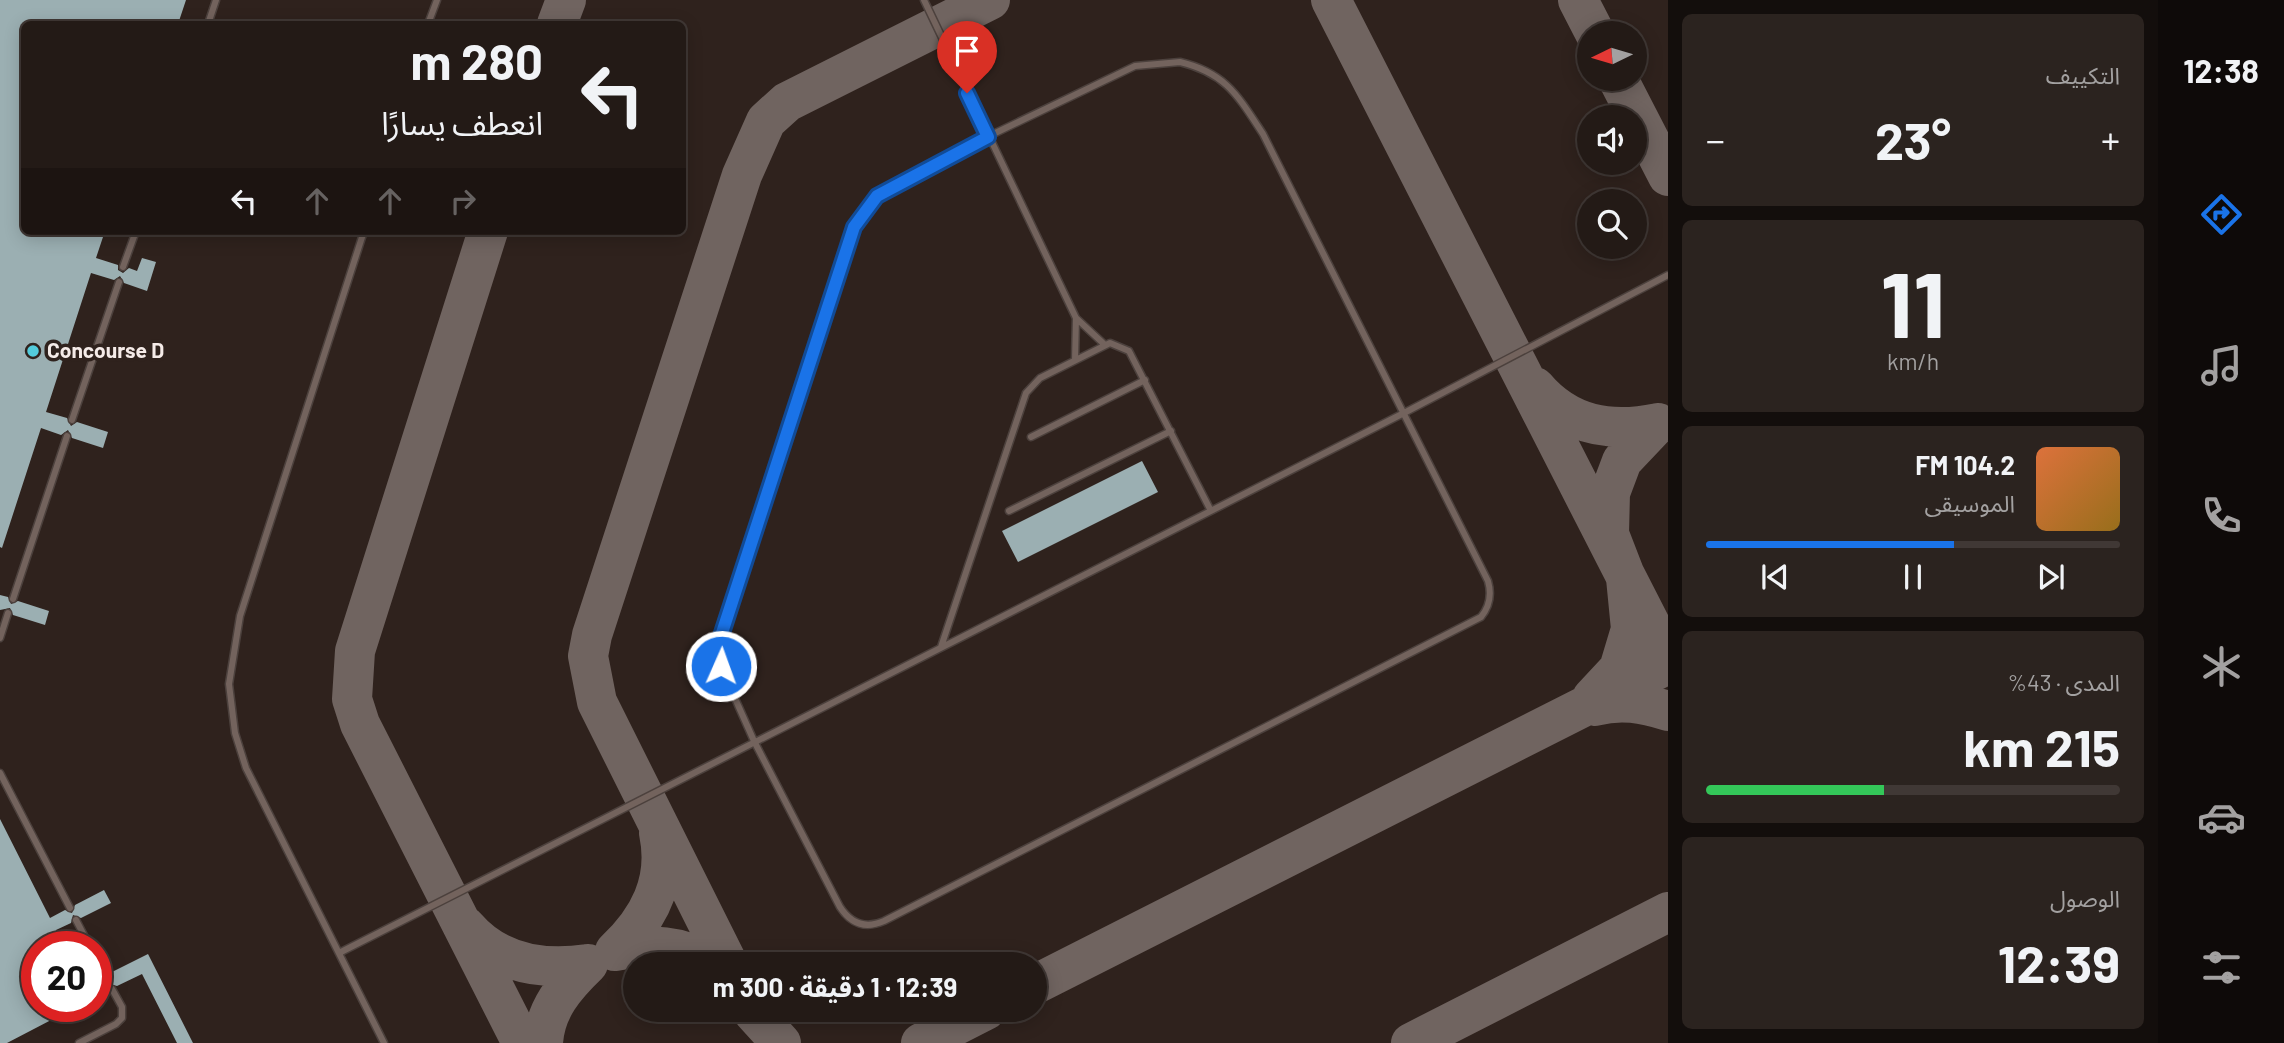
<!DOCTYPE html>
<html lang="ar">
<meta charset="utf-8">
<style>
body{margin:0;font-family:Barlow,"Noto Sans Arabic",sans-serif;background:#2b231f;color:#f1f3f6;direction:rtl;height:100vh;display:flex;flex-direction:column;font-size:26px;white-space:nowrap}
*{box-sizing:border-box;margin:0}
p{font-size:23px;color:#a3a1a1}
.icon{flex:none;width:38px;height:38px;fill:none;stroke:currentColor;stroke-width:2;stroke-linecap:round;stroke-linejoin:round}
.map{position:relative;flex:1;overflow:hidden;direction:ltr}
.panel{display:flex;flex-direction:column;gap:14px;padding:14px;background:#130e0c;width:490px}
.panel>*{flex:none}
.banner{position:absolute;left:21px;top:21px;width:665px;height:214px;border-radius:10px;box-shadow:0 4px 18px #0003,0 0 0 2px #403835;direction:rtl;background:#231a16;color:#f1f3f6;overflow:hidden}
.needle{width:46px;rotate:265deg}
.buttons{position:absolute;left:1577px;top:21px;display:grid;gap:14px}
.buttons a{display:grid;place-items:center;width:70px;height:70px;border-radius:50%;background:#231a16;box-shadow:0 4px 18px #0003,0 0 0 2px #403835;font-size:35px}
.speed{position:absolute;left:21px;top:931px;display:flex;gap:14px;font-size:35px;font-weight:700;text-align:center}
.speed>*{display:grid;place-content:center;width:91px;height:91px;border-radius:50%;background:#231a16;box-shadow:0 4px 18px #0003,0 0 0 2px #403835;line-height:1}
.speed .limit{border:10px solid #d22;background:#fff;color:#111}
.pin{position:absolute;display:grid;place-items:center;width:60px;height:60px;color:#fff;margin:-72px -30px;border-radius:50% 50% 50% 0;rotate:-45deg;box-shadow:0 0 7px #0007}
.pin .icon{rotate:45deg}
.me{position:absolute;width:77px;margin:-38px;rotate:2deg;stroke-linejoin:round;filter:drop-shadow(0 0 5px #0008)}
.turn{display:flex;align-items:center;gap:24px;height:147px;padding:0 28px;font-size:32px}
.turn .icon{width:91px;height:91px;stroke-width:2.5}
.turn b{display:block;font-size:49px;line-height:60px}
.lanes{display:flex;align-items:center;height:66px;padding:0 28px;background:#0003;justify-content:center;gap:35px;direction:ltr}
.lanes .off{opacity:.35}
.big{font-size:52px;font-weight:700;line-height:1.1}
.panel .tile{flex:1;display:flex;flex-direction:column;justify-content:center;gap:10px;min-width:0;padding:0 24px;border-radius:10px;background:#2b231f}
.panel .dial{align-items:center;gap:0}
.dial b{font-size:91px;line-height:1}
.song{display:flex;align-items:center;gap:21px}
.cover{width:84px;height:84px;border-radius:10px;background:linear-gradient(135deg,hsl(20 70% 55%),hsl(40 70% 35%))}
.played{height:7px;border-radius:4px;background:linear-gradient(90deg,#1a73e8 60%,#403835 60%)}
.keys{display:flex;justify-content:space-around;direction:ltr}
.heat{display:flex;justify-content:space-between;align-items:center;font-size:38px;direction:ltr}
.charge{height:10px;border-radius:5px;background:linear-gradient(90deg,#34c759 43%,#403835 0)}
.trip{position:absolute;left:623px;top:952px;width:424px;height:70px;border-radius:35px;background:#231a16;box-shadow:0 4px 18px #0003,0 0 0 2px #403835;font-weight:700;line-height:70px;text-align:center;direction:rtl}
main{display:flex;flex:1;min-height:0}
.tabs{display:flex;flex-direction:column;width:126px;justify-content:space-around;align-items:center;background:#0e0a09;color:#a3a1a1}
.tabs .icon{width:49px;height:49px}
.tabs .on{color:#1a73e8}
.tabs b{font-size:32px;color:#f1f3f6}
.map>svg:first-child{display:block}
</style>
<main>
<nav class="tabs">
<b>12:38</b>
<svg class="icon on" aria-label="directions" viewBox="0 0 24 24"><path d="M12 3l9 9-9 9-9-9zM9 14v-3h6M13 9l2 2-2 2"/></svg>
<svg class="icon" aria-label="music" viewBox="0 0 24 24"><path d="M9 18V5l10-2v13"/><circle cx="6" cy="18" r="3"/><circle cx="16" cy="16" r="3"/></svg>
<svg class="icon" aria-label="phone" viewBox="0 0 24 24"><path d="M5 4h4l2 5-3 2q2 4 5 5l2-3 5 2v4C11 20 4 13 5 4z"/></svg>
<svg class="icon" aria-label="climate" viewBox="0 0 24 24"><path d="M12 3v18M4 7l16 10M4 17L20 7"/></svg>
<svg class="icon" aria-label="car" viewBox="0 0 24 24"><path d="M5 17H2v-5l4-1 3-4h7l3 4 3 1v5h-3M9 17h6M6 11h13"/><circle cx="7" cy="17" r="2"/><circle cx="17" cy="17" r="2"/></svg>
<svg class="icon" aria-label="filters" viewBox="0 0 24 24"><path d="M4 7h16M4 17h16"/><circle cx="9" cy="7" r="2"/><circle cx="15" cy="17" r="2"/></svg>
</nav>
<section class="panel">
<div class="tile"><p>التكييف</p>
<div class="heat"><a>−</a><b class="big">23°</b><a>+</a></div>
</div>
<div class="tile dial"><b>11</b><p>km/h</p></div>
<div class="tile">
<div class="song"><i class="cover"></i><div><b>104.2 FM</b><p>الموسيقى</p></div></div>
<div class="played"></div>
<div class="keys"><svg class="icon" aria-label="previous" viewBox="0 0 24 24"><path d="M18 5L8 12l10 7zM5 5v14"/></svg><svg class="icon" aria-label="pause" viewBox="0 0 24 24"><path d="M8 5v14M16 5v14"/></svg><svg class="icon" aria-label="next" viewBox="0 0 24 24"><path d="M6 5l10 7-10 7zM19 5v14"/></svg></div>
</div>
<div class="tile"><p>المدى · 43%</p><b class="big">215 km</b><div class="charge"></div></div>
<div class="tile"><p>الوصول</p><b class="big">12:39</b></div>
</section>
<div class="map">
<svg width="1668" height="1043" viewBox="0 0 1668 1043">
<rect width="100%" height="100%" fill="#2f221d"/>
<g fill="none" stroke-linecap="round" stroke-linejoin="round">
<path stroke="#706460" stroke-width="40" d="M 1331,0 L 1668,659
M 1578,0 L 1595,33
M 557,24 L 566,0
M 1618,79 L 1668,176
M 488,231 L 355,651 L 352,699 L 360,724 L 522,1043
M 1535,387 C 1568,426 1610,433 1658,423
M 1592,698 L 1619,669 L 1631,629 L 1626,578 L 1609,534 L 1610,493 L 1622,461 L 1658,423
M 1595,706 C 1621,699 1643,703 1668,711
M 659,833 C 669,881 649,919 615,951 C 653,944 679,944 712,964
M 466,927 C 498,964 542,971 588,964
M 728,964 L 597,702 L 588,656 L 592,635 L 742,175 L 766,121 L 787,102 L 990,0
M 1034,985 L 1668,664
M 753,1012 L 781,1043
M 543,1043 C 545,1009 565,986 588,964
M 921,1043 L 986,1010
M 1411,1043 L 1668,912"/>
</g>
<path fill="#9bafb2" d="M 0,0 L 186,0 L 178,24 L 24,24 L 24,231 L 105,231 L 96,258 L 118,265 L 118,270 L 123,273 L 129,268 L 137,271 L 142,258 L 156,262 L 147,291 L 124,283 L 120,276 L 114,280 L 91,273 L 46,412 L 67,418 L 71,426 L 77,422 L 108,432 L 103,448 L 72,438 L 68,430 L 61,435 L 41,428 L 2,548 L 0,547 Z
M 1142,461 L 1158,492 L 1018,562 L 1002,531 Z
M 0,595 L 8,597 L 11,604 L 18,601 L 49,611 L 45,625 L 13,615 L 10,608 L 0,610 Z
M 0,819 L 50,918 L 65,910 L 72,913 L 75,905 L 104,890 L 111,903 L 81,918 L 73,915 L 71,923 L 56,930 L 65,947 L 37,947 L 37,1006 L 78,1006 L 7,1043 L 0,1043 Z
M 148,954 L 193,1043 L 177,1043 L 142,974 L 117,986 L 110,984 L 107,992 L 96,997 L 96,980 L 108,981 L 110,973 Z"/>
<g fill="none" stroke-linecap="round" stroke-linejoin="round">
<defs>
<path id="service" d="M 924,0 L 1076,318 L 1105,345
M 208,24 L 216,0
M 428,24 L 437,0
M 1180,62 C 1226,73 1238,96 1263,134 L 1488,581 C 1492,595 1490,606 1481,617 L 884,921 C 866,929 851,924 840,907 L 754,741 L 725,676 L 719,646 L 850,236 L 863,211 L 877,196 L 987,137 L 1135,66 Z
M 364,231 L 240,616 L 229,684 L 235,733 L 246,768 L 384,1043
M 123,267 L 136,231
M 1075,360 L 1076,318
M 72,420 L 119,282
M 1031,437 L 1145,380
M 1009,511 L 1171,431
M 13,599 L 67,436
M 0,638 L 8,613
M 941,647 L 1026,393 L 1040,378 L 1110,343 L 1129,351 L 1210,509
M 0,773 L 70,908
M 76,920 L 90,947
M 339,953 L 1404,413 L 1668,275
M 96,958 L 105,976
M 79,1043 L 116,1024 L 122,1018 L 122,1007 L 112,989"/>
</defs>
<use href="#service" stroke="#4c413d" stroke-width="9"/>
<use href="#service" stroke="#73635d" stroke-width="6"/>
</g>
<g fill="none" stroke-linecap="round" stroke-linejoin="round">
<defs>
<path id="route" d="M 721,666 L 721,636 L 854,227 L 877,196 L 988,137 L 967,93"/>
</defs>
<use href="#route" stroke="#114b97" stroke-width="18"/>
<use href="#route" stroke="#1a73e8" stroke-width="12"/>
</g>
<circle fill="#53cbdb" stroke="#2f221d" stroke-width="2.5" cx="33" cy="351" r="7"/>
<g text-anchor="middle" stroke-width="7" stroke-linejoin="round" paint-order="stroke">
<g font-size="21" font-weight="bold" fill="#f5ebe8" stroke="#2f221d" text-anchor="start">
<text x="47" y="358">Concourse D</text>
</g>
</g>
</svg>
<div class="buttons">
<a><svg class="needle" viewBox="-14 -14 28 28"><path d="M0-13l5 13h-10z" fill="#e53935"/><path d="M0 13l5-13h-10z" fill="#a3a1a1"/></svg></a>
<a><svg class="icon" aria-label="sound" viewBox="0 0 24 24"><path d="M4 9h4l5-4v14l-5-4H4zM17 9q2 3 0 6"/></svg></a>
<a><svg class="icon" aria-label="search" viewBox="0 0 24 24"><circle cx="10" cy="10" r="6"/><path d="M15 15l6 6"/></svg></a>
</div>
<div class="speed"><div class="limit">20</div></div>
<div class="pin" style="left:967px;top:93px;background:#d93025"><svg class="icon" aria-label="arrive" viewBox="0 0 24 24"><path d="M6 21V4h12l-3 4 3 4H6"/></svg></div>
<svg class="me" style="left:721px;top:666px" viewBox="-20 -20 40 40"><circle r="17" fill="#1a73e8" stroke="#fff" stroke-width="3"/><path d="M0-11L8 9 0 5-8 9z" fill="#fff"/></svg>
<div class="trip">12:39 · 1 دقيقة · 300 m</div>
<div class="banner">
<div class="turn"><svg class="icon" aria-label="left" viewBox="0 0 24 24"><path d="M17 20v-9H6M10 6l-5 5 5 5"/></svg><div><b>280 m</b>انعطف يسارًا</div></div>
<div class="lanes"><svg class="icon" aria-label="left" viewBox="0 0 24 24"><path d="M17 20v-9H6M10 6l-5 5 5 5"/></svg><svg class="icon off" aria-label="ahead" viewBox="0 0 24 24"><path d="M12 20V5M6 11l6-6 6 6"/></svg><svg class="icon off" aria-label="ahead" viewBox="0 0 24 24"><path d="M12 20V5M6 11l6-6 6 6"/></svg><svg class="icon off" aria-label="right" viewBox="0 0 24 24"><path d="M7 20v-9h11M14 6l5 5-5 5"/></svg></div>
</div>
</div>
</main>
